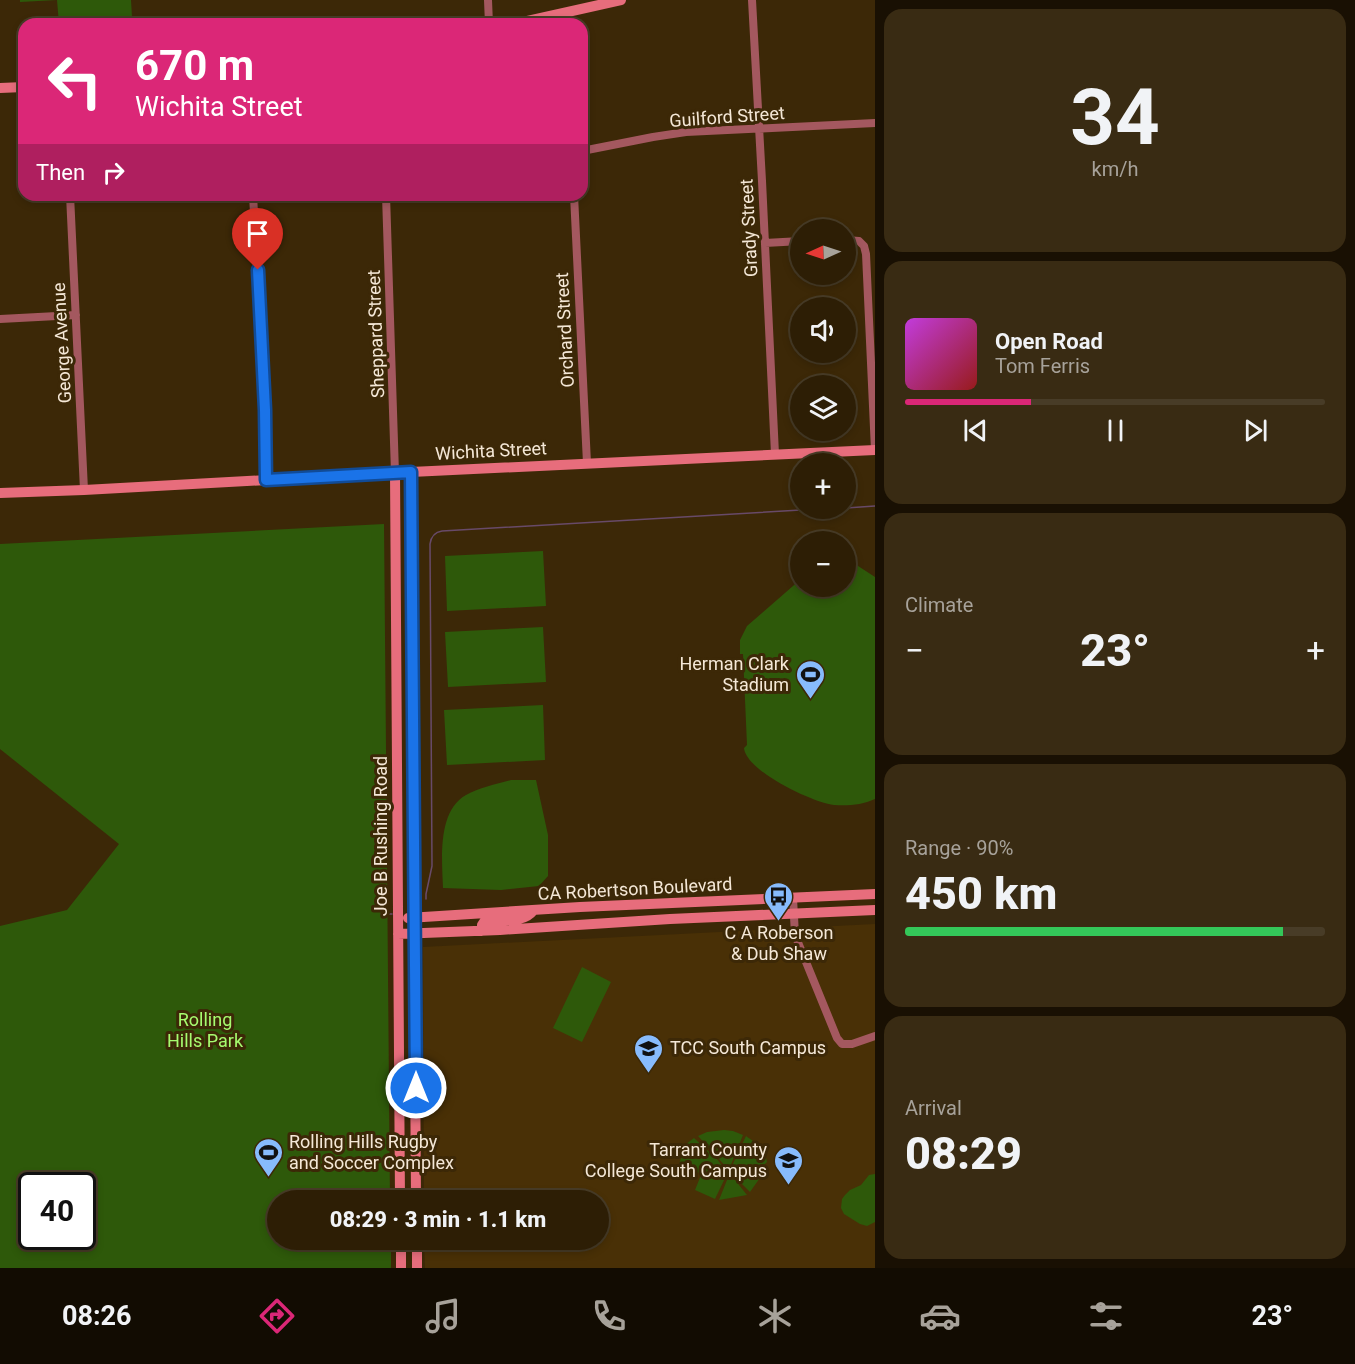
<!DOCTYPE html>
<meta charset="utf-8">
<style>
body{margin:0;font-family:Roboto,sans-serif;background:#392b13;color:#f1f3f6;height:100vh;display:flex;flex-direction:column;font-size:22px;white-space:nowrap}
*{box-sizing:border-box;margin:0}
p{font-size:20px;color:#a7a29a}
.icon{flex:none;width:33px;height:33px;fill:none;stroke:currentColor;stroke-width:2;stroke-linecap:round;stroke-linejoin:round}
.map{position:relative;flex:1;overflow:hidden}
.drawer{display:flex;flex-direction:column;gap:9px;padding:9px;background:#191003;width:480px}
.drawer>*{flex:none}
.guide{position:absolute;left:18px;top:18px;width:570px;height:183px;border-radius:18px;box-shadow:0 3px 9px #0003,0 0 0 2px #483c27;background:#db2777;color:#fff;overflow:hidden}
.needle{width:39px;rotate:267deg}
.fabs{position:absolute;left:790px;top:219px;display:grid;gap:12px}
.fabs a{display:grid;place-items:center;width:66px;height:66px;border-radius:50%;background:#2d1e05;box-shadow:0 3px 9px #0003,0 0 0 2px #483c27;font-size:30px}
.speed{position:absolute;left:18px;top:1172px;display:flex;gap:12px;font-size:30px;font-weight:700;text-align:center}
.speed>*{display:grid;place-content:center;width:78px;height:78px;border-radius:50%;background:#2d1e05;box-shadow:0 3px 9px #0003,0 0 0 2px #483c27;line-height:1}
.speed .limit{border:3px solid #111;border-radius:9px;background:#fff;color:#111}
.pin{position:absolute;display:grid;place-items:center;width:51px;height:51px;color:#fff;margin:-62px -26px;border-radius:50% 50% 50% 0;rotate:-45deg;box-shadow:0 0 6px #0007}
.pin .icon{rotate:45deg}
.me{position:absolute;width:66px;margin:-33px;rotate:0deg;stroke-linejoin:round;filter:drop-shadow(0 0 4px #0008)}
.turn{display:flex;align-items:center;gap:21px;height:126px;padding:0 18px;font-size:27px}
.turn .icon{width:78px;height:78px;stroke-width:2.5}
.turn b{display:block;font-size:42px;line-height:51px}
.then{display:flex;align-items:center;height:57px;padding:0 18px;background:#0003;gap:12px;font-size:22px}
.big{font-size:45px;font-weight:800;line-height:1.1}
.drawer .widget{flex:1;display:flex;flex-direction:column;justify-content:center;gap:9px;min-width:0;padding:0 21px;border-radius:18px;background:#392b13}
.drawer .dial{align-items:center;gap:0}
.dial b{font-size:78px;line-height:1}
.song{display:flex;align-items:center;gap:18px}
.cover{width:72px;height:72px;border-radius:9px;background:linear-gradient(135deg,hsl(290 70% 55%),hsl(0 70% 35%))}
.played{height:6px;border-radius:3px;background:linear-gradient(90deg,#db2777 30%,#483c27 30%)}
.keys{display:flex;justify-content:space-around;direction:ltr}
.heat{display:flex;justify-content:space-between;align-items:center;font-size:33px;direction:ltr}
.charge{height:9px;border-radius:4px;background:linear-gradient(90deg,#34c759 90%,#483c27 0)}
.trip{position:absolute;left:267px;top:1190px;width:342px;height:60px;border-radius:30px;background:#2d1e05;box-shadow:0 3px 9px #0003,0 0 0 2px #483c27;font-weight:800;line-height:60px;text-align:center}
.tabs{display:flex;height:96px;justify-content:space-around;align-items:center;background:#120c02;color:#a7a29a}
.tabs .icon{width:42px;height:42px}
.tabs .on{color:#db2777}
.tabs b{font-size:27px;color:#f1f3f6}
main{display:flex;flex:1;min-height:0}
.map>svg:first-child{display:block}
</style>
<main>
<div class="map">
<svg width="875" height="1268" viewBox="0 0 875 1268">
<rect width="100%" height="100%" fill="#3c2807"/>
<path fill="#493006" d="M 875,924 L 875,1268 L 425,1268 L 424,1239 L 598,1239 L 598,1200 L 424,1200 L 423,947 Z"/>
<path fill="#2e590a" fill-rule="evenodd" d="M 20,0 L 131,0 L 132,17 L 80,24 L 59,24 L 57,0 L 20,2 Z
M 384,524 L 390,1200 L 278,1200 L 278,1239 L 391,1239 L 391,1268 L 0,1268 L 0,926 L 67,910 L 119,844 L 0,749 L 0,544 ZM 32,1185 L 82,1185 L 82,1236 L 32,1236 Z
M 543,551 L 546,606 L 447,611 L 445,556 Z
M 846,564 L 855,564 L 875,577 L 875,799 C 862,805 848,806 834,805 C 813,803 746,771 744,748 L 747,745 L 743,654 L 740,654 L 740,640 L 747,626 L 801,579 L 801,586 L 846,586 Z
M 543,627 L 546,682 L 448,687 L 445,632 Z
M 543,705 L 545,760 L 447,765 L 444,710 Z
M 511,780 L 536,780 L 548,835 L 548,876 L 539,886 L 501,890 L 443,888 C 442,860 437,811 466,795 C 479,788 496,784 511,780 Z
M 582,967 L 611,982 L 582,1042 L 553,1028 Z
M 724,1130 L 733,1131 L 743,1135 L 730,1167 L 727,1168 L 698,1136 L 707,1132 Z
M 746,1136 C 756,1143 765,1149 767,1162 L 763,1166 L 733,1170 L 731,1168 Z
M 694,1138 L 717,1159 L 725,1170 L 692,1173 L 679,1164 L 686,1144 Z
M 759,1169 L 762,1172 L 762,1175 L 750,1192 L 732,1174 L 733,1171 Z
M 726,1172 L 727,1174 L 715,1199 L 695,1190 L 701,1175 Z
M 875,1174 L 875,1222 L 867,1226 L 860,1224 L 844,1214 L 841,1208 L 842,1199 L 845,1195 L 850,1190 L 861,1185 L 869,1175 Z
M 729,1175 L 731,1175 L 747,1195 L 719,1200 Z"/>
<g fill="none" stroke-linecap="round" stroke-linejoin="round">
<path stroke="#684a69" stroke-width="1.5" d="M 846,508 L 875,506
M 426,899 L 426,894 L 432,866 L 430,544 C 431,537 435,532 442,531 L 835,508
M 381,914 L 392,914"/>
<path stroke="#a4585f" stroke-width="8" d="M 488,0 L 489,24
M 752,0 L 762,181 L 775,454
M 565,13 L 565,24
M 582,151 L 653,137 L 686,132 L 875,123
M 70,195 L 84,490
M 253,195 L 265,410 L 266,480
M 386,195 L 395,473
M 574,195 L 587,463
M 846,240 L 859,241 L 864,246 L 866,254 L 875,450
M 765,243 L 801,241
M 0,319 L 76,315
M 793,898 L 795,935 L 837,1038 L 842,1044 L 852,1044 L 875,1036"/>
<path stroke="#e76d7c" stroke-width="10" d="M 514,24 L 621,0
M 0,88 L 24,87
M 411,472 L 416,1200
M 395,473 L 400,1200
M 0,493 L 84,490 L 411,472 L 875,450
M 408,918 L 580,907 L 875,894
M 482,931 L 482,925 L 484,922 C 500,919 523,924 533,911
M 398,934 L 500,930 L 670,919 L 875,910
M 401,1239 L 401,1268
M 417,1239 L 417,1268"/>
</g>
<g fill="none" stroke-linecap="round" stroke-linejoin="round">
<defs>
<path id="route" d="M 258,270 L 265,410 L 266,480 L 411,472 L 416,1088"/>
</defs>
<use href="#route" stroke="#114b97" stroke-width="15"/>
<use href="#route" stroke="#1a73e8" stroke-width="10"/>
</g>
<defs>
<symbol id="stadium-pin" viewBox="-11 -11 22 30"><path d="M0 17L-7.5 6A9.5 9.5 0 1 1 7.5 6Z" fill="#87bbfc" stroke="#3c2807"/><path d="M0-5a6.5 5 0 1 0 0 10a6.5 5 0 1 0 0-10ZM-3.5-1.8h7v3.6h-7Z" fill="#111"/></symbol>
<symbol id="bus-pin" viewBox="-11 -11 22 30"><path d="M0 17L-7.5 6A9.5 9.5 0 1 1 7.5 6Z" fill="#87bbfc" stroke="#3c2807"/><path d="M-5-6H5V4H4V6H2V4H-2V6H-4V4H-5ZM-3.5-4V0h7V-4ZM-3.5 1.2v1.5H-2V1.2ZM2 1.2v1.5H3.5V1.2Z" fill="#111"/></symbol>
<symbol id="university-pin" viewBox="-11 -11 22 30"><path d="M0 17L-7.5 6A9.5 9.5 0 1 1 7.5 6Z" fill="#87bbfc" stroke="#3c2807"/><path d="M0-5L7-2L0 1L-7-2ZM-4 1L0 2.5L4 1V4Q0 6-4 4Z" fill="#111"/></symbol>
</defs>
<g fill-rule="evenodd">
<use href="#stadium-pin" x="794" y="658" width="33" height="45"/>
<use href="#bus-pin" x="762" y="880" width="33" height="45"/>
<use href="#university-pin" x="632" y="1032" width="33" height="45"/>
<use href="#stadium-pin" x="252" y="1136" width="33" height="45"/>
<use href="#university-pin" x="772" y="1144" width="33" height="45"/>
</g>
<g text-anchor="middle" stroke-width="6" stroke-linejoin="round" paint-order="stroke">
<g font-size="18" fill="#f5e8d7" stroke="#3c2807">
<text transform="translate(727 117) rotate(-4)" y="6">Guilford Street</text>
<text transform="translate(749 228) rotate(-93)" y="6">Grady Street</text>
<text transform="translate(565 330) rotate(-93)" y="6">Orchard Street</text>
<text transform="translate(376 334) rotate(-92)" y="6">Sheppard Street</text>
<text transform="translate(62 343) rotate(-93)" y="6">George Avenue</text>
<text transform="translate(491 451) rotate(-3)" y="6">Wichita Street</text>
<text transform="translate(381 836) rotate(-90)" y="6">Joe B Rushing Road</text>
<text transform="translate(635 889) rotate(-3)" y="6">CA Robertson Boulevard</text>
</g>
<g font-size="18" fill="#f5e8d7" stroke="#3c2807" text-anchor="end">
<text x="789" y="670">Herman Clark<tspan x="789" dy="21">Stadium</tspan></text>
<text x="779" y="939" text-anchor="middle">C A Roberson<tspan x="779" dy="21">&amp; Dub Shaw</tspan></text>
<text x="670" y="1054" text-anchor="start">TCC South Campus</text>
<text x="289" y="1148" text-anchor="start">Rolling Hills Rugby<tspan x="289" dy="21">and Soccer Complex</tspan></text>
<text x="767" y="1156">Tarrant County<tspan x="767" dy="21">College South Campus</tspan></text>
</g>
<g font-size="18" fill="#a6fb6f" stroke="#3c2807">
<text x="205" y="1026">Rolling<tspan x="205" dy="21">Hills Park</tspan></text>
</g>
</g>
</svg>
<div class="fabs">
<a><svg class="needle" viewBox="-14 -14 28 28"><path d="M0-13l5 13h-10z" fill="#e53935"/><path d="M0 13l5-13h-10z" fill="#a7a29a"/></svg></a>
<a><svg class="icon" aria-label="sound" viewBox="0 0 24 24"><path d="M4 9h4l5-4v14l-5-4H4zM17 9q2 3 0 6"/></svg></a>
<a><svg class="icon" aria-label="layers" viewBox="0 0 24 24"><path d="M12 4l9 5-9 5-9-5zM3 14l9 5 9-5"/></svg></a>
<a>+</a>
<a>−</a>
</div>
<div class="speed"><div class="limit">40</div></div>
<div class="pin" style="left:258px;top:270px;background:#d93025"><svg class="icon" aria-label="arrive" viewBox="0 0 24 24"><path d="M6 21V4h12l-3 4 3 4H6"/></svg></div>
<svg class="me" style="left:416px;top:1088px" viewBox="-20 -20 40 40"><circle r="17" fill="#1a73e8" stroke="#fff" stroke-width="3"/><path d="M0-11L8 9 0 5-8 9z" fill="#fff"/></svg>
<div class="trip">08:29 · 3 min · 1.1 km</div>
<div class="guide">
<div class="turn"><svg class="icon" aria-label="left" viewBox="0 0 24 24"><path d="M17 20v-9H6M10 6l-5 5 5 5"/></svg><div><b>670 m</b>Wichita Street</div></div>
<div class="then">Then<svg class="icon" aria-label="right" viewBox="0 0 24 24"><path d="M7 20v-9h11M14 6l5 5-5 5"/></svg></div>
</div>
</div>
<section class="drawer">
<div class="widget dial"><b>34</b><p>km/h</p></div>
<div class="widget">
<div class="song"><i class="cover"></i><div><b>Open Road</b><p>Tom Ferris</p></div></div>
<div class="played"></div>
<div class="keys"><svg class="icon" aria-label="previous" viewBox="0 0 24 24"><path d="M18 5L8 12l10 7zM5 5v14"/></svg><svg class="icon" aria-label="pause" viewBox="0 0 24 24"><path d="M8 5v14M16 5v14"/></svg><svg class="icon" aria-label="next" viewBox="0 0 24 24"><path d="M6 5l10 7-10 7zM19 5v14"/></svg></div>
</div>
<div class="widget"><p>Climate</p>
<div class="heat"><a>−</a><b class="big">23°</b><a>+</a></div>
</div>
<div class="widget"><p>Range · 90%</p><b class="big">450 km</b><div class="charge"></div></div>
<div class="widget"><p>Arrival</p><b class="big">08:29</b></div>
</section>
</main>
<nav class="tabs">
<b>08:26</b>
<svg class="icon on" aria-label="directions" viewBox="0 0 24 24"><path d="M12 3l9 9-9 9-9-9zM9 14v-3h6M13 9l2 2-2 2"/></svg>
<svg class="icon" aria-label="music" viewBox="0 0 24 24"><path d="M9 18V5l10-2v13"/><circle cx="6" cy="18" r="3"/><circle cx="16" cy="16" r="3"/></svg>
<svg class="icon" aria-label="phone" viewBox="0 0 24 24"><path d="M5 4h4l2 5-3 2q2 4 5 5l2-3 5 2v4C11 20 4 13 5 4z"/></svg>
<svg class="icon" aria-label="climate" viewBox="0 0 24 24"><path d="M12 3v18M4 7l16 10M4 17L20 7"/></svg>
<svg class="icon" aria-label="car" viewBox="0 0 24 24"><path d="M5 17H2v-5l4-1 3-4h7l3 4 3 1v5h-3M9 17h6M6 11h13"/><circle cx="7" cy="17" r="2"/><circle cx="17" cy="17" r="2"/></svg>
<svg class="icon" aria-label="filters" viewBox="0 0 24 24"><path d="M4 7h16M4 17h16"/><circle cx="9" cy="7" r="2"/><circle cx="15" cy="17" r="2"/></svg>
<b>23°</b>
</nav>
